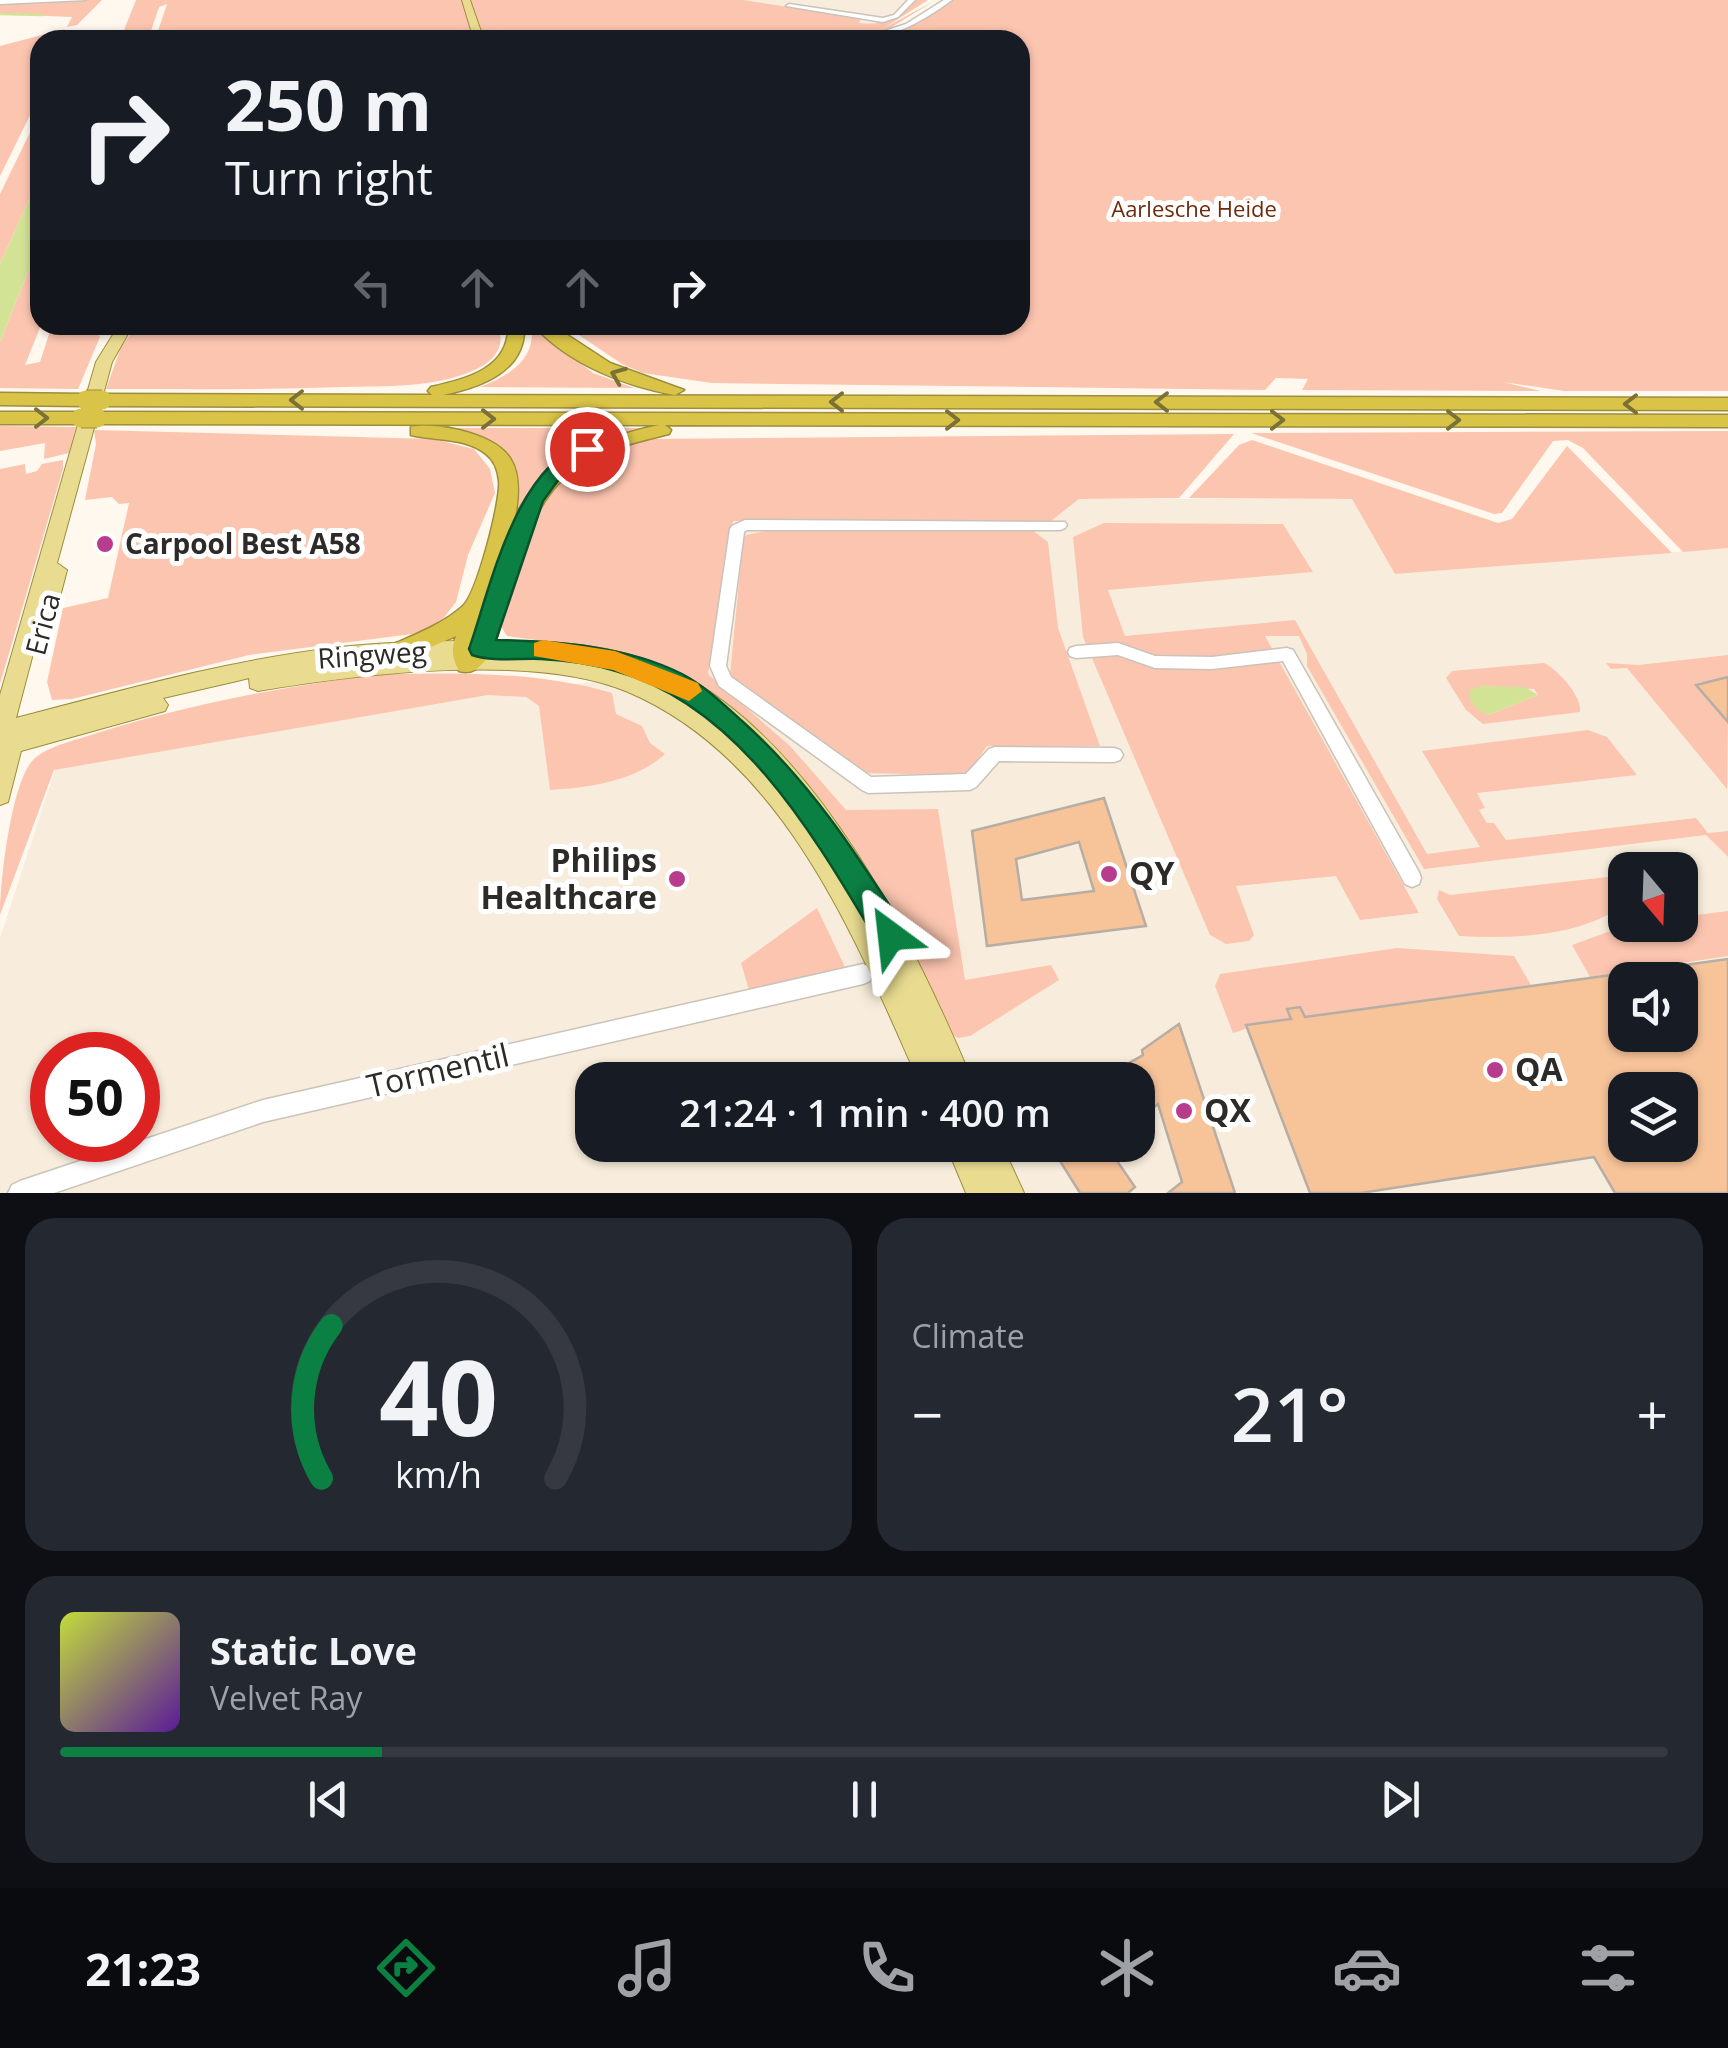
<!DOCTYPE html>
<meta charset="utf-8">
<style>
body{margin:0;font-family:"Open Sans",sans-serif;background:#242831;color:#f1f3f6;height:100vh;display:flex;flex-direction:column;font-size:38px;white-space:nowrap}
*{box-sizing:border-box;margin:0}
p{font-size:32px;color:#9ea1a6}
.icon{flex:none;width:55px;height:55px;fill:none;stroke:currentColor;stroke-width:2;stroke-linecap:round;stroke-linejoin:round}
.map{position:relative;height:1193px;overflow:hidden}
.details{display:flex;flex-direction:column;gap:25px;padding:25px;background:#0d0f14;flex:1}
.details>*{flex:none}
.guide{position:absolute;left:30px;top:30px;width:1000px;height:305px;border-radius:30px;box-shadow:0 2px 8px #0004;background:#171b24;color:#f1f3f6;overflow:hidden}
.needle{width:65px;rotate:161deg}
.fabs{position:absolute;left:1608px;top:852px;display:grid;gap:20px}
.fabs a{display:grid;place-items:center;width:90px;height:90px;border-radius:20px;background:#171b24;box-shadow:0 2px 8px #0004;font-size:50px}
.speed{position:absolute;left:30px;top:1032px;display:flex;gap:20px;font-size:50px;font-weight:700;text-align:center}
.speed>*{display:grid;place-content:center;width:130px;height:130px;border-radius:50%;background:#171b24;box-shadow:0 2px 8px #0004;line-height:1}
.speed .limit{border:15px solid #d22;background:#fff;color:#111}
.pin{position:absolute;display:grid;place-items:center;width:85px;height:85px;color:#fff;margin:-42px;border:5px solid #fff;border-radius:50%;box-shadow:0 2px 10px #0007}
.me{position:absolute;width:110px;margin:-55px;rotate:330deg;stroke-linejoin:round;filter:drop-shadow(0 0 8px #0008)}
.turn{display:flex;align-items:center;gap:35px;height:210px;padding:0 30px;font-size:45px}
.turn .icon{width:130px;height:130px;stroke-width:2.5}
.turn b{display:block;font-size:70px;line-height:85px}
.lanes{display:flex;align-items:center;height:95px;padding:0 30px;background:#0003;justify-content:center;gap:50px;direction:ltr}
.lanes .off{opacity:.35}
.big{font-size:75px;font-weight:600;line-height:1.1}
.details .tile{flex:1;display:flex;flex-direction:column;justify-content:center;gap:15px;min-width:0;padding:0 35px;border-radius:30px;background:#242831}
.details .dial{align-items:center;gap:0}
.dial svg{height:260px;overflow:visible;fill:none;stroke:#363941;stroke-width:7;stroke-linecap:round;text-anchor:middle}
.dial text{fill:#f1f3f6;stroke:none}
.song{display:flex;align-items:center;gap:30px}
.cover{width:120px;height:120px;border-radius:15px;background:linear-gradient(135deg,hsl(70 70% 55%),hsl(270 70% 35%))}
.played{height:10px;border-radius:5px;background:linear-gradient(90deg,#0b8043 20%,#363941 20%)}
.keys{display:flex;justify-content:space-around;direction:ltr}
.heat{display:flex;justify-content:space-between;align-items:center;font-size:55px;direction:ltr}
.details .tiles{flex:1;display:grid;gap:25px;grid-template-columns:1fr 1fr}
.tile:last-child{grid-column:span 2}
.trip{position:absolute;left:575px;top:1062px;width:580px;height:100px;border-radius:30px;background:#171b24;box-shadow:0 2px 8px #0004;font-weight:600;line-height:100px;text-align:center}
.menu{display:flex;height:160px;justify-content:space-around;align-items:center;background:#090b0e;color:#9ea1a6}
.menu .icon{width:70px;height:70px}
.menu .selected{color:#0b8043}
.menu b{font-size:45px;color:#f1f3f6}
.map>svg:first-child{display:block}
</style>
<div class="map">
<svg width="1728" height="1193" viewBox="0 0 1728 1193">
<rect width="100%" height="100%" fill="#fff8ee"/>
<path fill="#f8eddc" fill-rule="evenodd" d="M 691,0 L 916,0 L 901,17 L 875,27 Z
M 1079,499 L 1352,499 L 1396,574 L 1728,548 L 1728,1193 L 0,1193 L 0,938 L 57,764 L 518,688 L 707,674 L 733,521 L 1051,521 ZM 1625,870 L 1680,870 L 1680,925 L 1625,925 ZM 1625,980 L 1680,980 L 1680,1035 L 1625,1035 ZM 52,1055 L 138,1055 L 138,1140 L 52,1140 ZM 592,1080 L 1138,1080 L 1138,1145 L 592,1145 ZM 1625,1090 L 1680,1090 L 1680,1145 L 1625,1145 Z"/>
<path fill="#fcc5b0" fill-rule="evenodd" d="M 0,0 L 102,0 L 77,25 L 67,27 L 72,17 L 0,14 Z
M 136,0 L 743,0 L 861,18 L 859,23 C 883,26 899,18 916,0 L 928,0 L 884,28 L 936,0 L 890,28 L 898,30 L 951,0 L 1728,0 L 1728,391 L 1564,391 L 1503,382 L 1541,391 L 1302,390 L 1308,379 L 1276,378 L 1265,390 L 712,383 L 643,373 L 622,364 L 564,325 L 1020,325 L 1020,40 L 155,40 L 167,4 L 159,7 L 148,40 L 120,40 Z
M 65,29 L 60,40 L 40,40 L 40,95 L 0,176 L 0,46 Z
M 40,112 L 40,175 L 0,264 L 0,194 Z
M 40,242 L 41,325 L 25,365 L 40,362 L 52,325 L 92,325 L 100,337 L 78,389 L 0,388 L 0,342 Z
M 137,325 L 497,325 C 508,347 492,363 472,371 C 433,388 385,386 343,387 C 264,390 185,389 106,389 L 121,347 Z
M 531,325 L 593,373 L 634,388 L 480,387 C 508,376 537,360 531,325 Z
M 0,426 L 76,427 L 69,453 L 44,459 L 45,443 L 0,451 Z
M 434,428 L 648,428 C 633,433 617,435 601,441 C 555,457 534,499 508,538 L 519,497 L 511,464 Z
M 94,430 L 433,439 L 474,449 L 490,469 L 495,493 L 468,555 L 456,602 L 439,624 L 412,634 L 249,655 L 72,699 L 52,700 L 47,682 L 63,608 L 108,598 L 129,503 L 119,504 L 112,497 L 85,500 L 96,444 Z
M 1728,431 L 1728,548 L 1683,552 L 1583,448 L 1568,440 L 1553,441 L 1502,513 L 1494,514 L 1251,433 Z
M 1234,434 L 1179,498 L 1079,499 L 1051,521 L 733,521 L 708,674 L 790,746 L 846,810 L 938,809 L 965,980 L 1051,965 L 1059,980 L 970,1036 L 958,1038 L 940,1028 L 729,714 L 580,646 L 507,636 L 502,628 C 501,609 512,586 519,568 C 549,480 555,468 645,439 Z
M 1252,440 L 1498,523 L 1512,519 L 1567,446 L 1672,553 L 1395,574 L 1352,499 L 1189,498 L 1239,445 Z
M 63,460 L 63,469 L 0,684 L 0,469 L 25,464 L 26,474 L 37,471 L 42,464 Z
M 1104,523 L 1283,524 L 1313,572 L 1108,590 L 1125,636 L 1295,620 L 1427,854 L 1480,847 L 1422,751 L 1588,730 L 1607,737 L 1637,775 L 1477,793 L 1485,808 L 1479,810 L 1487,823 L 1494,823 L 1506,840 L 1696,818 L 1708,833 L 1728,831 L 1728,857 L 1706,835 L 1424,869 L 1307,666 L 1307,654 L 1299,636 L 1265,636 L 1419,913 L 1360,920 L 1336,876 L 1236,886 L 1254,935 L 1249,941 L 1226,944 L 1210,935 L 1083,637 L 1073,537 Z
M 772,530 L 1032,530 L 1048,542 L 1058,628 L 1100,746 L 987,746 L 967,775 L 858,773 L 735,684 L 730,675 L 743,540 L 746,535 Z
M 1728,655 L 1728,679 L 1696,683 L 1728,720 L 1727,789 L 1627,668 L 1611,669 L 1606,663 L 1638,665 Z
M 1544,663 C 1559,671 1582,696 1580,712 L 1483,724 L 1466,710 L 1446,678 L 1452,671 ZM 1479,686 L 1534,689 L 1538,695 L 1488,715 Z
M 382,674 C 459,673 537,671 612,693 L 616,714 L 642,726 L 650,743 L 665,754 C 636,781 588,788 550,790 L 539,706 L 526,697 L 488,695 L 54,770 L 0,915 C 0,883 11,781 34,759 C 49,745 78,740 97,733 C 191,704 284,686 382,674 Z
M 1625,875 L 1625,905 C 1577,937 1515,939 1459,936 L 1437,899 L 1439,890 L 1450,895 Z
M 817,908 L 845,967 L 749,990 L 741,963 Z
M 1728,911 L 1728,956 L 1590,977 L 1572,945 L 1627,925 L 1680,925 L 1680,917 Z
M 1397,948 L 1514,956 L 1531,985 L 1260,1024 L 1233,1033 L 1215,986 L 1220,974 Z"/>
<path fill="#d3e396" d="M 40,175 L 40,242 L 0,342 L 0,264 Z
M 1479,686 L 1525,687 L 1538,695 L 1488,715 C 1478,711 1467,702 1470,690 Z"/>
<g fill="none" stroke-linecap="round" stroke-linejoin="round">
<path stroke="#d3e396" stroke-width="2.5" d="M 0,14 L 42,15"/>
</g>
<path fill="#f7c399" stroke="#b6ada5" stroke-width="2.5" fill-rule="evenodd" d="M 1728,677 L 1728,722 L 1696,685 Z
M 1104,798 L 1146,926 L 987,946 L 972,831 ZM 1079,842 L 1094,891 L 1022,900 L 1016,859 Z
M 1728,959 L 1728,1193 L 1615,1193 L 1594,1157 L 1361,1193 L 1310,1193 L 1246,1025 L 1291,1019 L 1287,1009 L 1300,1007 L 1305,1017 ZM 1625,980 L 1680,980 L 1680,1035 L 1625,1035 ZM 1625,1090 L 1680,1090 L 1680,1145 L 1625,1145 Z
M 1179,1024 L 1235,1193 L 1168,1193 L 1182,1182 L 1158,1104 L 1138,1119 L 1138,1080 L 1099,1080 L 1143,1055 L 1142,1050 Z
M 1050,1145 L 1106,1145 L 1135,1187 L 1128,1193 L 1080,1193 Z"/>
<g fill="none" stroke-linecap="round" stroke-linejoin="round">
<defs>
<path id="minor" d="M 0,0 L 86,0 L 0,4 Z
M 908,0 L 915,0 L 898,17 L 883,22 L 786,6 L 789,4 L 883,18 L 894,15 Z
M 944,0 L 952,0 C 926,19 891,40 857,40 L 906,24 Z
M 312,34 L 318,34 L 318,40 L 310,40 Z
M 745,520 L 1065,522 L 1067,525 L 1065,528 L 1060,530 L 747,530 L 744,532 L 726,666 L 731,677 L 871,777 L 966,774 L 989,749 L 995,747 L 1114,748 L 1120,750 L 1123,755 L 1120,760 L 1114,762 L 999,761 L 976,787 L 970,790 L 868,793 L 862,790 L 719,686 L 710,666 L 730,529 L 732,526 Z
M 1118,643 L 1155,656 L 1212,657 L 1287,648 L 1293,650 L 1419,872 L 1421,878 L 1419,884 L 1412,887 L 1405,884 L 1283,661 L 1212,669 L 1155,668 L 1118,655 L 1076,658 L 1070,656 L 1068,652 L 1070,648 L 1076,646 Z
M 863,964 L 870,967 L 873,974 L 870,981 L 863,984 L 263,1122 L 54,1193 L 8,1193 L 12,1185 L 20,1181 L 263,1100 Z"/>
<path id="major" d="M 462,0 L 470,0 L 484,40 L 474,40 Z
M 119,325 L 133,325 L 112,362 L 57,563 L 67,570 L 49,639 L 46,645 L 35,646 L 16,718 C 120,691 225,661 333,648 C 380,642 428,641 476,641 C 545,640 620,642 682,675 C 819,748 914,942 972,1080 L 918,1080 C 855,937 783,758 628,692 C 534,652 359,674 258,691 L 250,688 L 249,678 L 237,681 L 163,698 L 168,705 L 165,711 L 21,751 L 8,802 L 0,805 L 0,695 L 96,362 ZM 558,659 C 609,665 658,676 699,709 C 655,681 609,667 558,659 Z
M 946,1145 L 1002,1145 L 1024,1193 L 966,1193 Z"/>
<path id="highway" d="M 508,325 L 524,325 C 527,371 481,387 443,395 L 1728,398 L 1728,410 L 102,406 L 94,402 L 86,406 L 0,405 L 0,393 L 86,394 L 94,398 L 102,394 L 432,395 L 428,391 L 431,387 C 466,379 510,369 508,325 Z
M 533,325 L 552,325 L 610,363 L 684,390 L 675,395 C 624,386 569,364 533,325 Z
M 0,412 L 81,412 L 89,416 L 97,412 L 1728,415 L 1728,427 L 665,425 L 671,430 L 669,434 C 629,444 587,452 558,484 C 525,520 516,573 502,619 C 498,630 496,645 489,655 C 481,667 473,675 459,671 C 452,658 451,649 456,636 L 404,659 L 396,657 L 392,650 L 396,643 C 419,633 444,623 463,606 C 477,593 501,501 499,481 C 498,470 494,460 486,454 C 465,437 436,441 411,435 L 411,427 C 426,424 444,427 459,430 C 511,443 525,464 515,517 C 545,457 597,439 659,425 L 97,424 L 89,420 L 81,424 L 0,424 Z"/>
</defs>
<use href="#minor" stroke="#c9c3b9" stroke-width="3"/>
<use href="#major" stroke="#9d8e3c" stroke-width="2"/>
<use href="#highway" stroke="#9d8e3c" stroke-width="3"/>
<use href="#minor" fill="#fff" fill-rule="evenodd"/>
<use href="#major" fill="#e9dc91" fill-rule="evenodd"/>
<use href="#highway" fill="#dac447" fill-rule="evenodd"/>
<defs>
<path id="highway-bridge" d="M 86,400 L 102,400
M 81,418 L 97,418"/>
</defs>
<use href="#highway-bridge" stroke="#9d8e3c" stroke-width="21" stroke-linecap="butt"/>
<use href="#highway-bridge" stroke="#dac447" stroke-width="19"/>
</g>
<defs><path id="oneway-chevron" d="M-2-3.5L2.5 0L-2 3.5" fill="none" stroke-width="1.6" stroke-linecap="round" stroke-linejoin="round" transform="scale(2.5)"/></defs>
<g stroke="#7b7035">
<use href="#oneway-chevron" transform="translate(618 375) rotate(-158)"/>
<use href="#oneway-chevron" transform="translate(297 400) rotate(-180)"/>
<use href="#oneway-chevron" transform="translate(837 402) rotate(-180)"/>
<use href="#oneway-chevron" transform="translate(1162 402) rotate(-180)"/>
<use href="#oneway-chevron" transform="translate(1631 404) rotate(-180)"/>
<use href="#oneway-chevron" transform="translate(41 418)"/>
<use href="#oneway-chevron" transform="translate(488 419)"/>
<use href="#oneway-chevron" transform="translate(952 420)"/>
<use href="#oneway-chevron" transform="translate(1277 420)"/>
<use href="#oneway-chevron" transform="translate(1453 420)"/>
</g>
<path fill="#0b8043" stroke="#07532c" stroke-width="2.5" d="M 587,443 L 597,449 L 594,454 L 562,475 L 543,501 L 496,640 C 558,641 626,646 682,674 C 705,686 723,704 742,721 C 809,781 854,850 902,925 L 906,936 L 902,946 L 891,950 L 880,946 C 817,841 742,706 616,671 C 593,664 565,660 541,659 C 519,658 493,662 472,655 L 469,649 C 491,586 516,464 587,443 Z"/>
<path fill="#f59e0b" d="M 543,640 L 615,651 L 698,683 L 702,691 L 689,701 L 613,670 L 534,656 L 534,643 Z"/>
<g fill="#b73c8d" stroke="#fff" stroke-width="4">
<circle cx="105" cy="544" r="10"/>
<circle cx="1109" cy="874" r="10"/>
<circle cx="677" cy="879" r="10"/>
<circle cx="1495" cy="1070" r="10"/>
<circle cx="1184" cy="1111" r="10"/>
</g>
<g text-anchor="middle" stroke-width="10" stroke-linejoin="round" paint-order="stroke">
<g font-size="22" fill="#6e2a0b" stroke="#fff">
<text x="1194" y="217">Aarlesche Heide</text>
</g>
<g font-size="28" font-weight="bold" fill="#2d2b27" stroke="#fff" text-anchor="start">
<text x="125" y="554">Carpool Best A58</text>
</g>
<g font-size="28" fill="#2d2b27" stroke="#fff">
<text transform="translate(43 624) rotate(-75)" y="10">Erica</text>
<text transform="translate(372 655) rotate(-4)" y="10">Ringweg</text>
</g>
<g font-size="32" font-weight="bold" fill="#2d2b27" stroke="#fff" text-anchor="start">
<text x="657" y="872" text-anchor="end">Philips<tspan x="657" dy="37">Healthcare</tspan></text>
<text x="1129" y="885">QY</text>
<text x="1515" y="1081">QA</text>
<text x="1204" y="1122">QX</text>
</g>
<g font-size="32" fill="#2d2b27" stroke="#fff">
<text transform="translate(438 1071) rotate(-13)" y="11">Tormentil</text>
</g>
</g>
</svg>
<div class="fabs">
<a><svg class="needle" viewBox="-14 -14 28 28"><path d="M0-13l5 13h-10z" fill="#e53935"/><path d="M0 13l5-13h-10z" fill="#9ea1a6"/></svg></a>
<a><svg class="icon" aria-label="sound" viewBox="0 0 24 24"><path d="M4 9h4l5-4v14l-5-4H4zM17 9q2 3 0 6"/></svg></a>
<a><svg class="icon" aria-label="layers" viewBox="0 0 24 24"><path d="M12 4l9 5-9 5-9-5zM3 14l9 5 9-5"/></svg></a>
</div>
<div class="speed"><div class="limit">50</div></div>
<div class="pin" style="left:587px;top:449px;background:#d93025"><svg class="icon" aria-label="arrive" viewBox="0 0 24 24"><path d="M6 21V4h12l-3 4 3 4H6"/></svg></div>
<svg class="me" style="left:891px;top:936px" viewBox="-20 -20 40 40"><path d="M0-17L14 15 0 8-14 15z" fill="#0b8043" stroke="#fff" stroke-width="4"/></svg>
<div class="trip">21:24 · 1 min · 400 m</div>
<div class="guide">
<div class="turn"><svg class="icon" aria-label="right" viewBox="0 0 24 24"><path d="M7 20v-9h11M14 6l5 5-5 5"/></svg><div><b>250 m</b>Turn right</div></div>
<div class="lanes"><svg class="icon off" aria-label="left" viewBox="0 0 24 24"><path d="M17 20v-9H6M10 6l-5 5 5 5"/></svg><svg class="icon off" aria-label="ahead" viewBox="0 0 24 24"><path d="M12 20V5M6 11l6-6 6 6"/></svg><svg class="icon off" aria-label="ahead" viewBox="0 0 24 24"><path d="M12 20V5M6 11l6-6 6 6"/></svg><svg class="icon" aria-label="right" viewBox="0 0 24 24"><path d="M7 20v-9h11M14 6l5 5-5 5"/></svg></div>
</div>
</div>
<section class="details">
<div class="tiles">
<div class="tile dial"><svg viewBox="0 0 100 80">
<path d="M14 69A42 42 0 1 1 86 69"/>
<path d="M14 69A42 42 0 0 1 17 22" stroke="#0b8043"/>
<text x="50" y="56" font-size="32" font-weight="700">40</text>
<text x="50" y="72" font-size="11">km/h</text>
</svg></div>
<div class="tile"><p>Climate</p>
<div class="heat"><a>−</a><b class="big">21°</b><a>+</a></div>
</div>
<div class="tile">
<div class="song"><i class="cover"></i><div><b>Static Love</b><p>Velvet Ray</p></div></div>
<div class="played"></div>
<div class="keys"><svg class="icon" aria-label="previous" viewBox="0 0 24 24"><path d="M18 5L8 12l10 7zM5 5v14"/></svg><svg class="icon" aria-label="pause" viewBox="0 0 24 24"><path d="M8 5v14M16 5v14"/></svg><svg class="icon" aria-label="next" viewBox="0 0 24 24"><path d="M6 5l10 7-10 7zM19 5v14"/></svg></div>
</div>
</div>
</section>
<nav class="menu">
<b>21:23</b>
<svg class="icon selected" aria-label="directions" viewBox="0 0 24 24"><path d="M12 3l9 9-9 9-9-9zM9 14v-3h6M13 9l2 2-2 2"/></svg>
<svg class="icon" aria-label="music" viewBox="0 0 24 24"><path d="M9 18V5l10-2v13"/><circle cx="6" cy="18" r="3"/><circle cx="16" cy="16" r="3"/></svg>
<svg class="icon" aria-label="phone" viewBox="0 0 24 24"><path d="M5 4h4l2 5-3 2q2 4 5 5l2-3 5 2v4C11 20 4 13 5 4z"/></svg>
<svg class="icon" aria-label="climate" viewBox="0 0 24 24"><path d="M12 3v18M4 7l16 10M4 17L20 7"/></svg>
<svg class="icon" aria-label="car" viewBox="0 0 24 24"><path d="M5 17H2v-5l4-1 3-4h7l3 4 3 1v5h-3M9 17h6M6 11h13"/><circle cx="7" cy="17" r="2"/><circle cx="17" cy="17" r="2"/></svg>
<svg class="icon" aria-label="filters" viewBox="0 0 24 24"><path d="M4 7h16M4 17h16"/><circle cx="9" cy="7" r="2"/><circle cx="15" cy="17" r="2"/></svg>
</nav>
